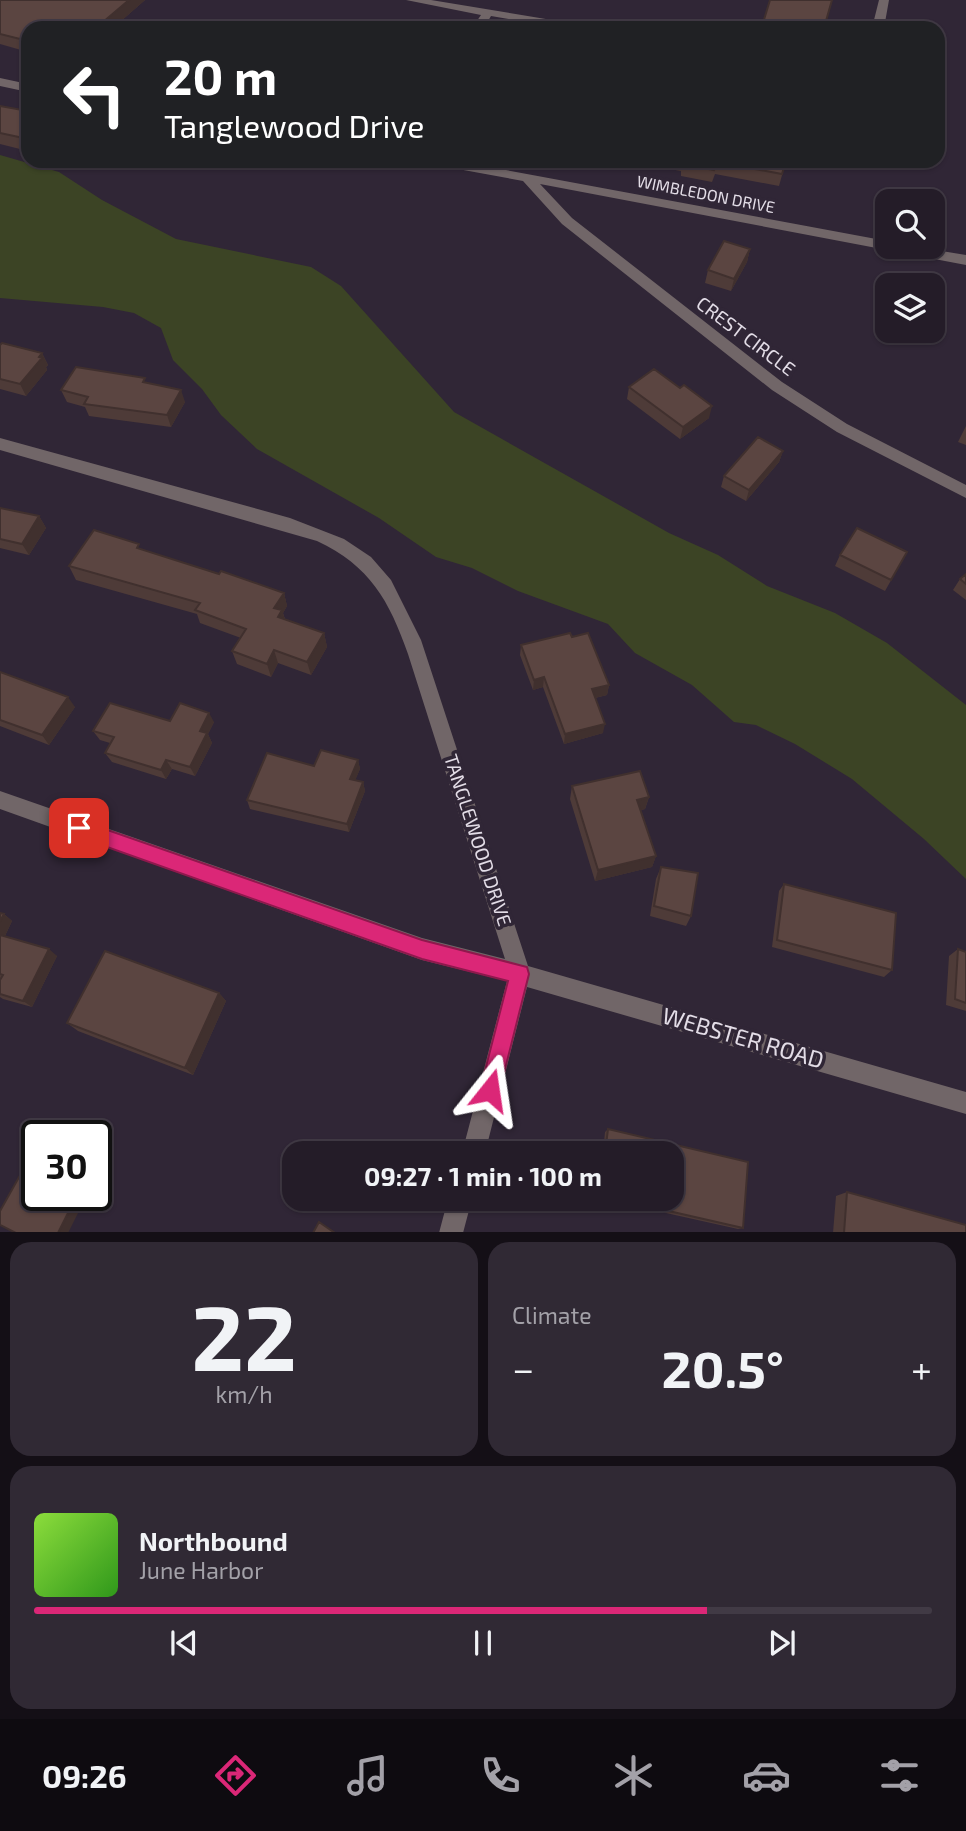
<!DOCTYPE html>
<meta charset="utf-8">
<style>
body{margin:0;font-family:"Exo 2",sans-serif;background:#302934;color:#f1f3f6;height:100vh;display:flex;flex-direction:column;font-size:26px;white-space:nowrap}
*{box-sizing:border-box;margin:0}
p{font-size:23px;color:#a3a1a8}
.icon{flex:none;width:38px;height:38px;fill:none;stroke:currentColor;stroke-width:2;stroke-linecap:round;stroke-linejoin:round}
.map{position:relative;height:1232px;overflow:hidden}
.panel{display:flex;flex-direction:column;gap:10px;padding:10px;background:#140f16;flex:1}
.panel>*{flex:none}
.guide{position:absolute;left:21px;top:21px;width:924px;height:147px;border-radius:21px;box-shadow:0 2px 5px #0004,0 0 0 2px #413a45;background:#202124;color:#fff;overflow:hidden}
.tools{position:absolute;left:875px;top:189px;display:grid;gap:14px}
.tools a{display:grid;place-items:center;width:70px;height:70px;border-radius:14px;background:#241c28;box-shadow:0 2px 5px #0004,0 0 0 2px #413a45;font-size:35px}
.speed{position:absolute;left:21px;top:1120px;display:flex;gap:14px;font-size:35px;font-weight:700;text-align:center}
.speed>*{display:grid;place-content:center;width:91px;height:91px;border-radius:50%;background:#241c28;box-shadow:0 2px 5px #0004,0 0 0 2px #413a45;line-height:1}
.speed .limit{border:4px solid #111;border-radius:10px;background:#fff;color:#111}
.pin{position:absolute;display:grid;place-items:center;width:60px;height:60px;color:#fff;margin:-30px;border-radius:14px;box-shadow:0 4px 10px #0006}
.me{position:absolute;width:77px;margin:-38px;rotate:15deg;stroke-linejoin:round;filter:drop-shadow(0 0 5px #0008)}
.turn{display:flex;align-items:center;gap:24px;height:147px;padding:0 28px;font-size:32px}
.turn .icon{width:91px;height:91px;stroke-width:2.5}
.turn b{display:block;font-size:49px;line-height:60px}
.big{font-size:52px;font-weight:700;line-height:1.1}
.panel .card{flex:1;display:flex;flex-direction:column;justify-content:center;gap:10px;min-width:0;padding:0 24px;border-radius:21px;background:#302934}
.panel .dial{align-items:center;gap:0}
.dial b{font-size:91px;line-height:1}
.song{display:flex;align-items:center;gap:21px}
.cover{width:84px;height:84px;border-radius:10px;background:linear-gradient(135deg,hsl(90 70% 55%),hsl(110 70% 35%))}
.played{height:7px;border-radius:4px;background:linear-gradient(90deg,#db2777 75%,#413a45 75%)}
.keys{display:flex;justify-content:space-around;direction:ltr}
.heat{display:flex;justify-content:space-between;align-items:center;font-size:38px;direction:ltr}
.panel .tiles{flex:1;display:grid;gap:10px;grid-template-columns:1fr 1fr}
.card:last-child{grid-column:span 2}
.trip{position:absolute;left:282px;top:1141px;width:402px;height:70px;border-radius:21px;background:#241c28;box-shadow:0 2px 5px #0004,0 0 0 2px #413a45;font-weight:700;line-height:70px;text-align:center}
.dock{display:flex;height:112px;justify-content:space-around;align-items:center;background:#0e0b10;color:#a3a1a8}
.dock .icon{width:49px;height:49px}
.dock .on{color:#db2777}
.dock b{font-size:32px;color:#f1f3f6}
.map>svg:first-child{display:block}
</style>
<div class="map">
<svg width="966" height="1233" viewBox="0 0 966 1233">
<rect width="100%" height="100%" fill="#302636"/>
<path fill="#3c4425" d="M 0,155 L 59,172 L 102,200 L 176,239 L 311,267 L 341,286 L 454,412 L 669,533 L 718,555 L 767,586 L 835,613 L 887,643 L 966,705 L 966,879 L 924,839 L 852,779 L 795,744 L 756,725 L 734,722 L 692,685 L 635,653 L 608,624 L 518,591 L 472,568 L 436,557 L 379,518 L 257,449 L 221,415 L 202,389 L 173,360 L 161,328 L 134,313 L 103,307 L 0,298 Z"/>
<g fill="none" stroke-linecap="round" stroke-linejoin="round">
<path fill="#716668" fill-rule="evenodd" d="M 406,0 L 431,0 L 582,25 L 588,28 L 561,28 L 491,16 L 484,28 L 472,28 L 481,15 Z
M 879,0 L 889,0 L 884,28 L 872,28 Z
M 0,78 L 28,84 L 28,92 L 0,86 Z
M 430,161 L 457,161 L 887,241 L 887,247 L 917,247 L 966,255 L 966,265 L 540,184 L 572,218 L 782,382 L 847,424 L 966,485 L 966,498 L 837,432 L 772,390 L 562,224 L 523,181 L 436,165 Z
M 0,438 L 290,518 L 344,539 L 371,557 L 391,580 L 421,640 L 528,966 L 966,1092 L 966,1114 L 527,987 L 485,1153 L 462,1153 L 507,981 L 422,960 L 0,809 L 0,791 L 422,938 L 505,959 L 408,654 C 389,600 370,566 317,541 L 0,450 Z
M 448,1199 L 472,1199 L 463,1233 L 439,1233 Z"/>
</g>
<path fill="#4e3b38" d="M 0,0 L 145,0 L 113,28 L 28,28 L 28,52 L 0,44 Z
M 770,0 L 824,28 L 762,28 Z
M 0,106 L 28,111 L 28,151 L 0,144 Z
M 623,161 L 786,161 L 779,186 L 715,174 L 712,182 L 681,176 L 681,171 Z
M 750,249 L 747,262 L 731,291 L 705,283 L 708,270 Z
M 0,345 L 42,353 L 48,365 L 46,367 L 47,370 L 26,396 L 0,389 Z
M 147,383 L 185,402 L 171,427 L 89,416 L 85,407 L 67,402 L 61,390 Z
M 629,387 L 709,418 L 680,439 L 627,399 Z
M 966,426 L 966,445 L 958,442 Z
M 783,451 L 779,462 L 746,501 L 721,487 L 724,476 Z
M 0,508 L 39,516 L 46,528 L 29,555 L 0,548 Z
M 142,550 L 284,593 L 287,606 L 283,613 L 285,619 L 324,633 L 327,647 L 311,675 L 278,663 L 271,677 L 237,664 L 232,651 L 241,638 L 200,623 L 197,614 L 76,580 L 69,566 Z
M 907,552 L 885,591 L 835,566 L 840,555 Z
M 966,574 L 966,600 L 953,590 L 960,579 Z
M 521,645 L 609,685 L 607,695 L 595,698 L 603,733 L 564,744 L 543,687 L 533,690 L 520,655 Z
M 0,672 L 75,707 L 49,745 L 0,726 Z
M 170,721 L 214,722 L 208,734 L 212,743 L 195,776 L 172,769 L 166,779 L 112,762 L 105,753 L 110,743 L 100,740 L 93,731 Z
M 358,760 L 360,769 L 355,780 L 363,782 L 365,791 L 349,832 L 250,809 L 247,800 L 314,766 Z
M 572,786 L 649,797 L 645,809 L 641,810 L 656,856 L 652,867 L 595,881 L 570,799 Z
M 661,867 L 691,916 L 686,926 L 650,916 L 656,879 Z
M 784,884 L 892,970 L 884,977 L 772,947 L 779,891 Z
M 0,913 L 4,914 L 12,921 L 5,936 L 57,956 L 32,1007 L 3,999 L 0,997 L 1,978 L 0,978 Z
M 958,949 L 966,952 L 966,1011 L 946,1005 L 949,956 Z
M 219,993 L 226,1001 L 193,1075 L 78,1031 L 67,1023 Z
M 608,1129 L 748,1162 L 743,1228 L 738,1229 L 603,1199 L 672,1199 L 672,1153 L 603,1153 L 605,1132 Z
M 847,1192 L 966,1233 L 833,1233 L 836,1196 Z"/>
<path fill="#40302e" d="M 129,0 L 145,0 L 113,28 L 96,28 Z
M 750,249 L 747,262 L 731,291 L 734,279 Z
M 42,353 L 48,365 L 46,367 L 47,370 L 26,396 L 20,384 Z
M 181,390 L 185,402 L 171,427 L 167,415 Z
M 712,406 L 709,418 L 680,439 L 683,427 Z
M 783,451 L 779,462 L 746,501 L 749,490 Z
M 39,516 L 46,528 L 29,555 L 22,544 Z
M 284,593 L 287,606 L 283,613 L 286,624 L 282,630 L 274,608 Z
M 324,633 L 327,647 L 311,675 L 307,662 Z
M 274,650 L 278,663 L 271,677 L 267,664 Z
M 544,677 L 543,687 L 533,690 L 534,680 Z
M 609,685 L 607,695 L 590,699 L 592,689 Z
M 68,697 L 75,707 L 49,745 L 42,735 Z
M 209,713 L 214,722 L 208,734 L 212,743 L 195,776 L 190,767 L 200,731 Z
M 605,724 L 603,733 L 564,744 L 565,734 Z
M 166,760 L 172,769 L 166,779 L 161,770 Z
M 358,760 L 360,769 L 352,788 L 350,779 Z
M 363,782 L 365,791 L 349,832 L 347,824 Z
M 649,797 L 645,809 L 633,812 L 637,800 Z
M 656,856 L 652,867 L 595,881 L 598,870 Z
M 4,914 L 12,921 L 3,940 L 0,938 L 0,921 Z
M 49,949 L 57,956 L 32,1007 L 23,1001 Z
M 219,993 L 226,1001 L 193,1075 L 185,1068 Z
M 96,1168 L 100,1169 L 96,1177 Z
M 77,1195 L 87,1195 L 68,1233 L 58,1233 Z"/>
<path fill="#5b4541" stroke="#40302e" stroke-width="2" d="M 0,0 L 129,0 L 96,28 L 28,28 L 28,41 L 0,34 Z
M 770,0 L 832,0 L 824,28 L 795,28 L 763,23 Z
M 0,106 L 28,111 L 28,139 L 0,133 Z
M 684,161 L 786,161 L 782,174 L 717,162 L 714,170 L 683,164 Z
M 724,241 L 750,249 L 734,279 L 708,270 Z
M 2,343 L 42,353 L 39,357 L 42,358 L 20,384 L 0,379 L 0,345 Z
M 76,367 L 145,378 L 143,382 L 181,390 L 167,415 L 84,404 L 88,397 L 61,390 Z
M 654,369 L 680,388 L 684,385 L 712,406 L 683,427 L 629,387 Z
M 758,437 L 783,451 L 749,490 L 724,476 Z
M 0,508 L 39,516 L 22,544 L 0,539 Z
M 857,528 L 907,552 L 891,580 L 840,555 Z
M 94,530 L 139,544 L 137,548 L 219,574 L 221,571 L 284,593 L 274,608 L 282,610 L 278,617 L 324,633 L 307,662 L 274,650 L 267,664 L 232,651 L 246,629 L 195,610 L 200,603 L 69,566 Z
M 966,574 L 966,584 L 960,579 Z
M 570,633 L 572,637 L 588,633 L 609,685 L 592,689 L 605,724 L 565,734 L 544,677 L 534,680 L 521,645 Z
M 0,672 L 68,697 L 42,735 L 0,720 Z
M 110,703 L 170,721 L 180,703 L 209,713 L 200,731 L 207,733 L 190,767 L 166,760 L 161,770 L 105,753 L 114,737 L 93,731 Z
M 321,750 L 358,760 L 350,779 L 363,782 L 347,824 L 247,800 L 267,753 L 314,766 Z
M 640,771 L 649,797 L 637,800 L 656,856 L 598,870 L 572,786 Z
M 661,867 L 698,873 L 691,916 L 654,906 Z
M 784,884 L 896,913 L 892,970 L 777,940 Z
M 0,913 L 4,914 L 0,921 Z
M 0,935 L 49,949 L 23,1001 L 0,994 L 0,980 L 3,975 L 0,974 Z
M 958,949 L 966,952 L 966,1003 L 955,999 Z
M 105,951 L 219,993 L 185,1068 L 67,1023 Z
M 608,1129 L 748,1162 L 743,1228 L 616,1199 L 672,1199 L 672,1153 L 605,1153 Z
M 37,1145 L 37,1195 L 77,1195 L 58,1233 L 16,1233 L 0,1225 L 0,1211 Z
M 847,1192 L 966,1225 L 966,1233 L 844,1233 Z
M 319,1222 L 335,1233 L 313,1233 Z"/>
<path fill="#db2777" stroke="#8e194d" stroke-width="2" d="M 79,820 L 422,940 L 527,967 L 529,974 L 498,1097 L 490,1100 L 483,1097 L 480,1090 L 508,981 L 422,959 L 79,837 L 73,834 L 70,828 L 73,822 Z"/>
<g text-anchor="middle" stroke-width="7" stroke-linejoin="round" paint-order="stroke">
<g font-size="16" fill="#e3dde7" stroke="#302636">
<text transform="translate(706 194) rotate(11)" y="6">WIMBLEDON DRIVE</text>
</g>
<g font-size="19" fill="#e3dde7" stroke="#302636">
<text transform="translate(746 336) rotate(37)" y="7">CREST CIRCLE</text>
<text transform="translate(478 840) rotate(72)" y="7">TANGLEWOOD DRIVE</text>
</g>
<g font-size="23" fill="#e3dde7" stroke="#302636">
<text transform="translate(743 1038) rotate(16)" y="8">WEBSTER ROAD</text>
</g>
</g>
</svg>
<div class="tools">
<a><svg class="icon" aria-label="search" viewBox="0 0 24 24"><circle cx="10" cy="10" r="6"/><path d="M15 15l6 6"/></svg></a>
<a><svg class="icon" aria-label="layers" viewBox="0 0 24 24"><path d="M12 4l9 5-9 5-9-5zM3 14l9 5 9-5"/></svg></a>
</div>
<div class="speed"><div class="limit">30</div></div>
<div class="pin" style="left:79px;top:828px;background:#d93025"><svg class="icon" aria-label="arrive" viewBox="0 0 24 24"><path d="M6 21V4h12l-3 4 3 4H6"/></svg></div>
<svg class="me" style="left:490px;top:1090px" viewBox="-20 -20 40 40"><path d="M0-17L14 15 0 8-14 15z" fill="#db2777" stroke="#fff" stroke-width="4"/></svg>
<div class="trip">09:27 · 1 min · 100 m</div>
<div class="guide">
<div class="turn"><svg class="icon" aria-label="left" viewBox="0 0 24 24"><path d="M17 20v-9H6M10 6l-5 5 5 5"/></svg><div><b>20 m</b>Tanglewood Drive</div></div>
</div>
</div>
<section class="panel">
<div class="tiles">
<div class="card dial"><b>22</b><p>km/h</p></div>
<div class="card"><p>Climate</p>
<div class="heat"><a>−</a><b class="big">20.5°</b><a>+</a></div>
</div>
<div class="card">
<div class="song"><i class="cover"></i><div><b>Northbound</b><p>June Harbor</p></div></div>
<div class="played"></div>
<div class="keys"><svg class="icon" aria-label="previous" viewBox="0 0 24 24"><path d="M18 5L8 12l10 7zM5 5v14"/></svg><svg class="icon" aria-label="pause" viewBox="0 0 24 24"><path d="M8 5v14M16 5v14"/></svg><svg class="icon" aria-label="next" viewBox="0 0 24 24"><path d="M6 5l10 7-10 7zM19 5v14"/></svg></div>
</div>
</div>
</section>
<nav class="dock">
<b>09:26</b>
<svg class="icon on" aria-label="directions" viewBox="0 0 24 24"><path d="M12 3l9 9-9 9-9-9zM9 14v-3h6M13 9l2 2-2 2"/></svg>
<svg class="icon" aria-label="music" viewBox="0 0 24 24"><path d="M9 18V5l10-2v13"/><circle cx="6" cy="18" r="3"/><circle cx="16" cy="16" r="3"/></svg>
<svg class="icon" aria-label="phone" viewBox="0 0 24 24"><path d="M5 4h4l2 5-3 2q2 4 5 5l2-3 5 2v4C11 20 4 13 5 4z"/></svg>
<svg class="icon" aria-label="climate" viewBox="0 0 24 24"><path d="M12 3v18M4 7l16 10M4 17L20 7"/></svg>
<svg class="icon" aria-label="car" viewBox="0 0 24 24"><path d="M5 17H2v-5l4-1 3-4h7l3 4 3 1v5h-3M9 17h6M6 11h13"/><circle cx="7" cy="17" r="2"/><circle cx="17" cy="17" r="2"/></svg>
<svg class="icon" aria-label="filters" viewBox="0 0 24 24"><path d="M4 7h16M4 17h16"/><circle cx="9" cy="7" r="2"/><circle cx="15" cy="17" r="2"/></svg>
</nav>
